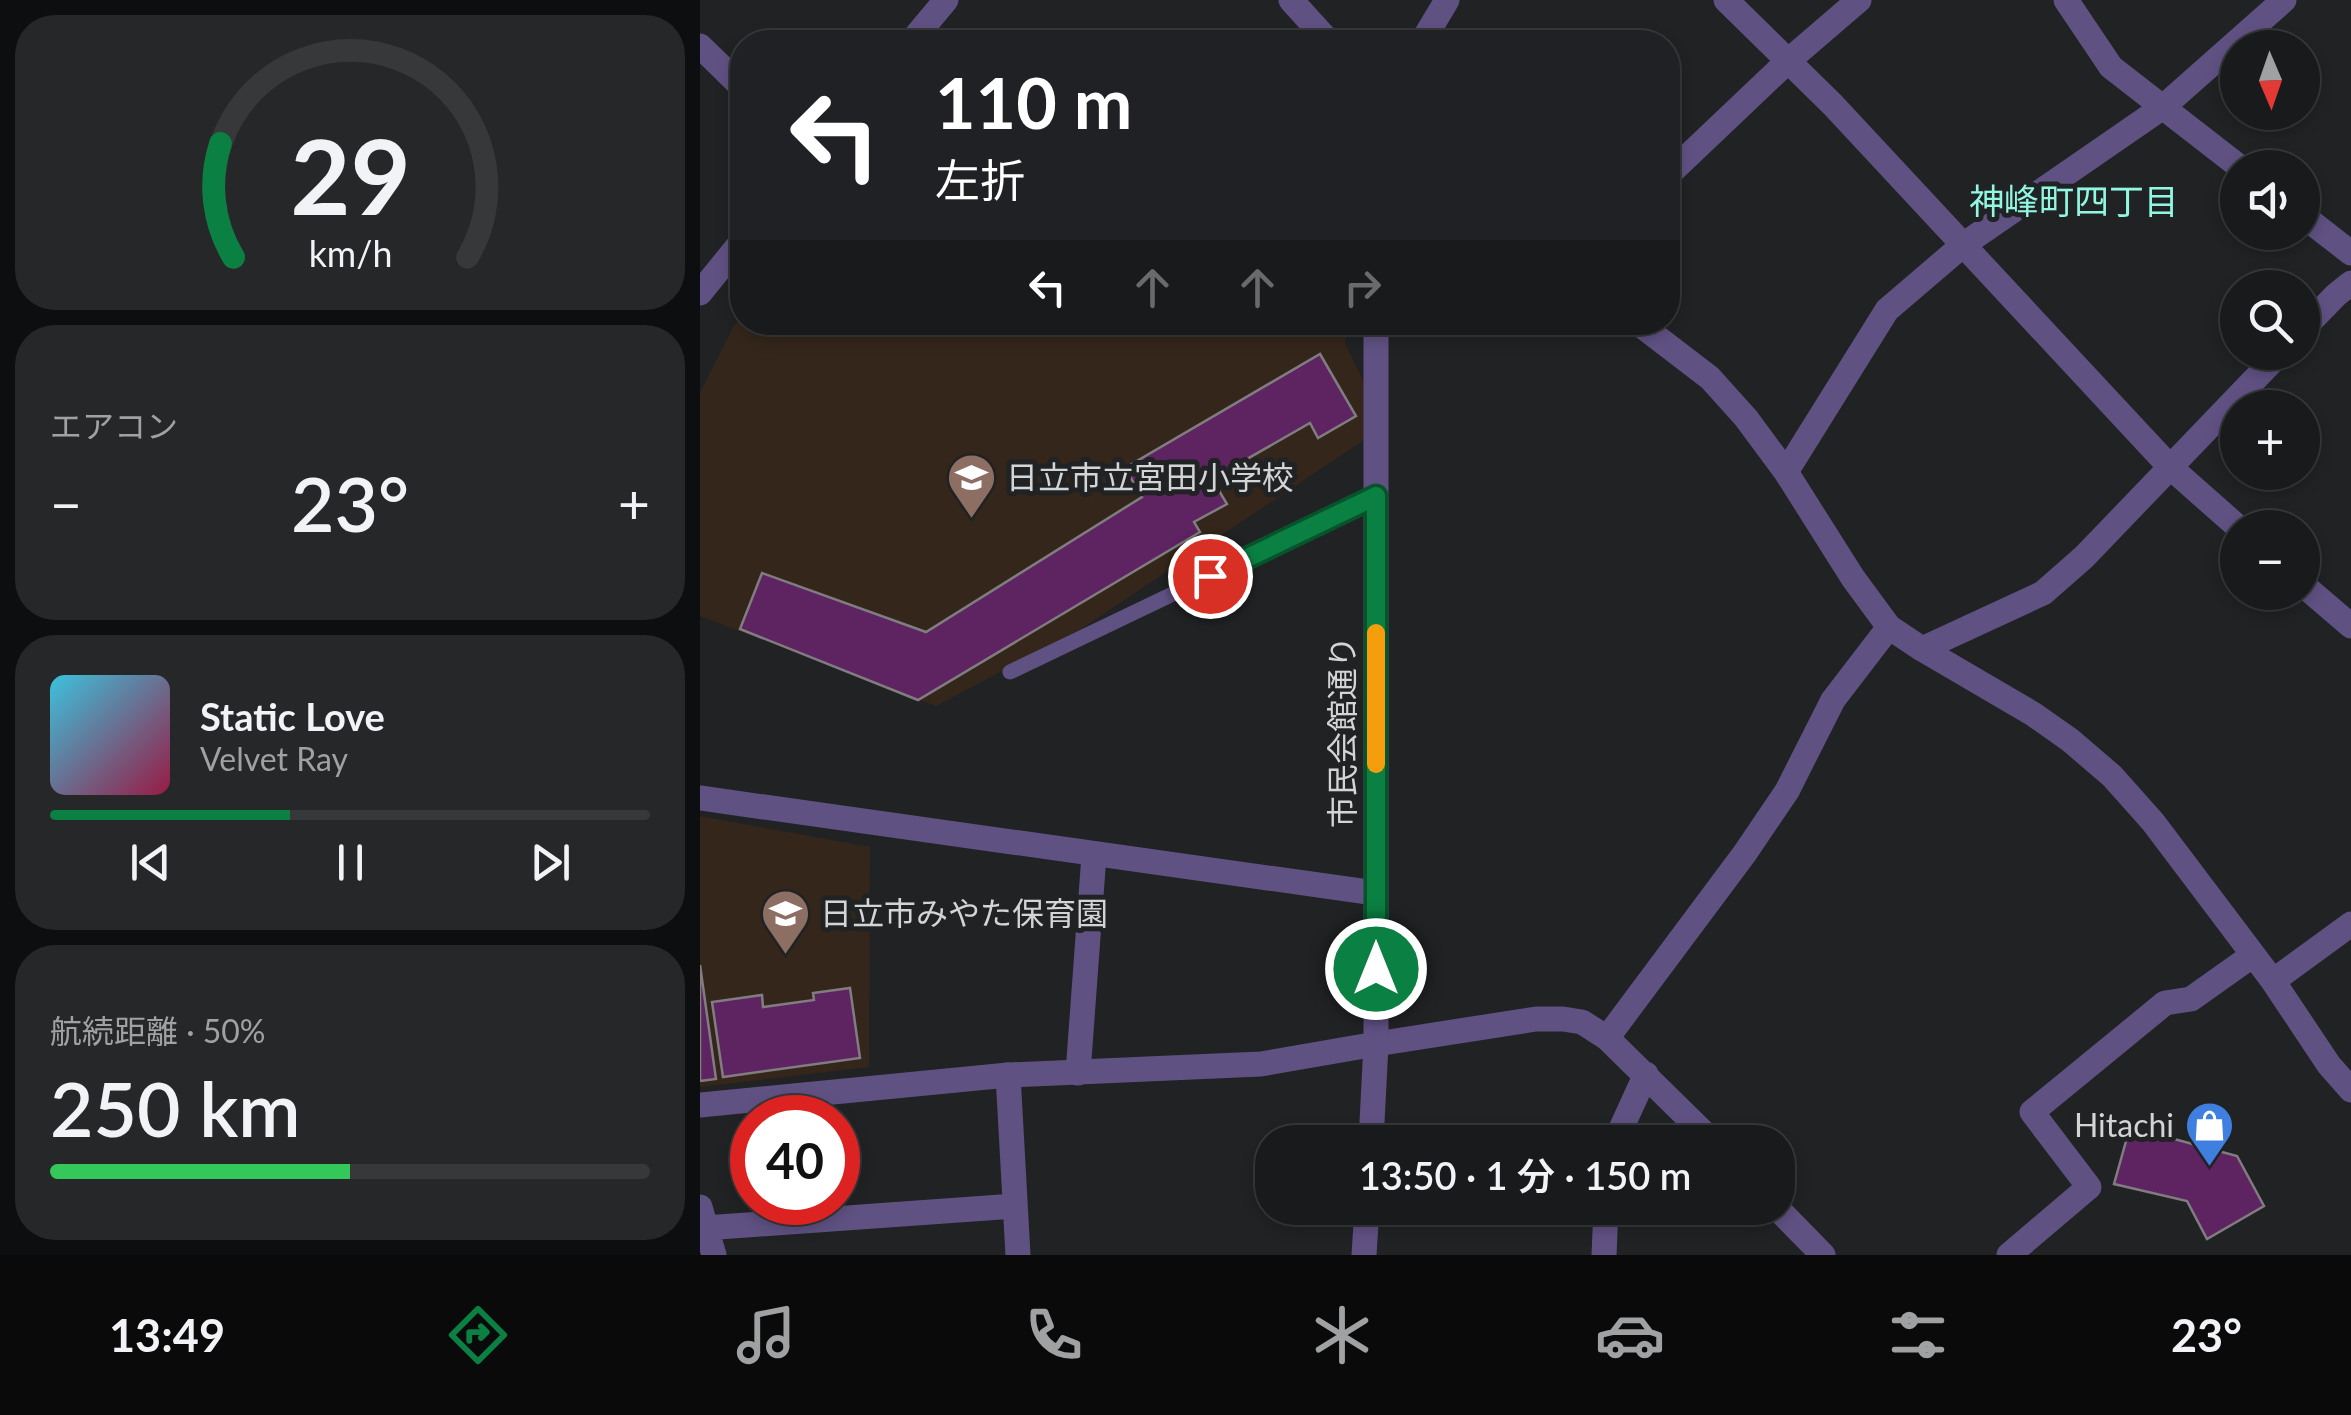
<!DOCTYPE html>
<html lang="ja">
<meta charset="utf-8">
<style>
body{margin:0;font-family:Lato,"Noto Sans JP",sans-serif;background:#252728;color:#f1f3f6;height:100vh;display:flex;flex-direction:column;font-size:38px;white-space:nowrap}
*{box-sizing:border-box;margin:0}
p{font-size:32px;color:#9fa1a3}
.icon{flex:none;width:55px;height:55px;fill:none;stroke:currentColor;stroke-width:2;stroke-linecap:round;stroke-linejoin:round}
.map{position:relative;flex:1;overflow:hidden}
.drawer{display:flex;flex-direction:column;gap:15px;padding:15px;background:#0d0e0f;width:700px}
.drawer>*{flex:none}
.banner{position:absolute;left:30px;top:30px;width:950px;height:305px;border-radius:40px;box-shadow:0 5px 15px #0003,0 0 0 2px #36383a;background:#202124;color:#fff;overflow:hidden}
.needle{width:65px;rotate:178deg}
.tools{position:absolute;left:1520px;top:30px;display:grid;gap:20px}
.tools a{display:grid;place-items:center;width:100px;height:100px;border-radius:50%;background:#181a1b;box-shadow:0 5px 15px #0003,0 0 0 2px #36383a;font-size:50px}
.speed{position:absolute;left:30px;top:1095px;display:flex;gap:20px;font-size:50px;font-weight:700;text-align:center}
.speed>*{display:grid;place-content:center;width:130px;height:130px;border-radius:50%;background:#181a1b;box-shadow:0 5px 15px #0003,0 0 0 2px #36383a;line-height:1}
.speed .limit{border:15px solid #d22;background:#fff;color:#111}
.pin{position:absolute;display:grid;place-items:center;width:85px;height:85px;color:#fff;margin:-42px;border:5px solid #fff;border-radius:50%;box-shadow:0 2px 10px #0007}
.me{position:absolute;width:110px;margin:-55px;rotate:0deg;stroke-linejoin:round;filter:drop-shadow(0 0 8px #0008)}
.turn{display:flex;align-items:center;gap:35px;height:210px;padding:0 40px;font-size:45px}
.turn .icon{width:130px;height:130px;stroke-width:2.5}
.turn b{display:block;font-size:70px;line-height:85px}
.lanes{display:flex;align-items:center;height:95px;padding:0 40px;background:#0003;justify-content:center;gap:50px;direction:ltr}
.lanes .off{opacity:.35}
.big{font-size:75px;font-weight:600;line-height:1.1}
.drawer .tile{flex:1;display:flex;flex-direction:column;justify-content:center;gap:15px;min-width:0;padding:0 35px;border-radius:40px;background:#252728}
.drawer .dial{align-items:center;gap:0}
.dial svg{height:260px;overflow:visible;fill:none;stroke:#36383a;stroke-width:7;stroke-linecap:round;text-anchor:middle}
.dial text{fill:#f1f3f6;stroke:none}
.song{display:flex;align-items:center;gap:30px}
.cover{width:120px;height:120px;border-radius:15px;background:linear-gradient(135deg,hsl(190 70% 55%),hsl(340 70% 35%))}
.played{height:10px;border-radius:5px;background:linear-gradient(90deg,#0b8043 40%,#36383a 40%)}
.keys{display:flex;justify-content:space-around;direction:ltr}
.heat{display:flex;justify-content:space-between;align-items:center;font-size:55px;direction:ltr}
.charge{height:15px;border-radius:8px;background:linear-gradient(90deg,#34c759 50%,#36383a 0)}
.trip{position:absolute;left:555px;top:1125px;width:540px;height:100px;border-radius:40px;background:#181a1b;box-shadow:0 5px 15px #0003,0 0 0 2px #36383a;font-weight:600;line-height:100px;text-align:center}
.dock{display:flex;height:160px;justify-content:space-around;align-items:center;background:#0a0a0b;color:#9fa1a3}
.dock .icon{width:70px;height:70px}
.dock .selected{color:#0b8043}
.dock b{font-size:45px;color:#f1f3f6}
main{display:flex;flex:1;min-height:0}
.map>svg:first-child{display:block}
</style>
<main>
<section class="drawer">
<div class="tile dial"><svg viewBox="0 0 100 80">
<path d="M14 69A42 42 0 1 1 86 69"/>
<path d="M14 69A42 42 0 0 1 10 34" stroke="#0b8043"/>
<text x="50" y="56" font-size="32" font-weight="700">29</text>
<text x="50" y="72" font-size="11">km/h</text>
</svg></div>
<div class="tile"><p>エアコン</p>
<div class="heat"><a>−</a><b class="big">23°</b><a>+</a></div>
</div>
<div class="tile">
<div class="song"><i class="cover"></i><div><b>Static Love</b><p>Velvet Ray</p></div></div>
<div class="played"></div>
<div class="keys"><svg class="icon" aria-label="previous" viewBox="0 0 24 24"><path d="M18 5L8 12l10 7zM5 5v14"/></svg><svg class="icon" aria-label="pause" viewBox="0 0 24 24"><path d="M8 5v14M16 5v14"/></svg><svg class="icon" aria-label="next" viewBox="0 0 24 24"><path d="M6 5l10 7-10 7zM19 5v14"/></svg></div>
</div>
<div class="tile"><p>航続距離 · 50%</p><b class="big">250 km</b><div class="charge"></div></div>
</section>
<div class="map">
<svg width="1651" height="1255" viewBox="0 0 1651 1255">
<rect width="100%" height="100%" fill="#202224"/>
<path fill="#34261a" d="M 42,315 L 42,322 L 648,323 L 645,343 L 685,426 L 381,629 L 236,706 L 0,616 L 0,392 L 35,324 Z
M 0,816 L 170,847 L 169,1067 L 0,1087 Z"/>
<path fill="#5e2361" stroke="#807d80" stroke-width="2.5" d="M 620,354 L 656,416 L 618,438 L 610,423 L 512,479 L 527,504 L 494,522 L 500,532 L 218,700 L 40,629 L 62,573 L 226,632 L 442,497 L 425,468 Z
M 0,965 L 16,1079 L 0,1081 Z
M 150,988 L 160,1058 L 23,1077 L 12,1002 L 62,995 L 63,1007 L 114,1000 L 113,993 Z
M 1430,1127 L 1537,1156 L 1564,1206 L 1507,1239 L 1487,1201 L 1414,1184 Z"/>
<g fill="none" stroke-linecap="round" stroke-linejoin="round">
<path stroke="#605183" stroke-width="15" d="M 310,672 L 677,496"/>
<path stroke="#605183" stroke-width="25" d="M 591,0 L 629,42
M 1026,0 L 1133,105 L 1470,467 L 1539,528
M 211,42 L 246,0
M 0,46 L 42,87
M 968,175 L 1088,61 L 1159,0
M 0,293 L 42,241
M 937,322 L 1010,378 L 1046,418 L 1086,472 L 1153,578 L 1189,627 L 1222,649 L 1333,714 L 1370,740 L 1412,776 L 1453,822 L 1573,981 L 1629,1065 L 1651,1090
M 1602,330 L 1636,295 L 1651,283
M 1086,472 L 1187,310 L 1263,245 L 1463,107 L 1584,0
M 1602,584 L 1651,626
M 1222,649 L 1343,593 L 1384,557 L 1581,352
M 0,798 L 675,893
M 1573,981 L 1651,924
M 907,1038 L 1045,853 L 1087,791 L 1133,700 L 1189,627
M 676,1044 L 836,1019 L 863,1019 L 882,1022 L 907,1038 L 1013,1142
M 378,1073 L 394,855
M 308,1075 L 318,1255
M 915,1142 L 946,1074
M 0,1207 L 14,1255
M 1077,1208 L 1123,1255
M 5,1228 L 315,1206
M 904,1255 L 906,1208
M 1309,1255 L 1389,1187 L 1332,1112 L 1465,1003 L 1491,999 L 1553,955"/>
<path stroke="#605183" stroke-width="25" d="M 1366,0 L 1411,67 L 1541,168
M 722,42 L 747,0
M 1602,215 L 1651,253
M 0,1105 L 308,1075 L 561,1064 L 676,1044
M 671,1142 L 676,1044 L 676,322
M 664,1255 L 667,1208"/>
</g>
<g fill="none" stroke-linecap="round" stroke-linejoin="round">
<defs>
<path id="route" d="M 510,576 L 676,496 L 676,969"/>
</defs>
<use href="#route" stroke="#07532c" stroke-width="25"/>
<use href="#route" stroke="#0b8043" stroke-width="18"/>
<path stroke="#f59e0b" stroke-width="18" d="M 676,764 L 676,633"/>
</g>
<defs>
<symbol id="school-pin" viewBox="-11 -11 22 30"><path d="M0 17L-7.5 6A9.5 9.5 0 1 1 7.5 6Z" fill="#8d6e63" stroke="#202224"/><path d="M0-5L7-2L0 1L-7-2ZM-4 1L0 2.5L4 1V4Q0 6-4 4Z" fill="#fff"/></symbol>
<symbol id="shop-pin" viewBox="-11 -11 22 30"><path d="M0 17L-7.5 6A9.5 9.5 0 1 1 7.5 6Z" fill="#3f7fe0" stroke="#202224"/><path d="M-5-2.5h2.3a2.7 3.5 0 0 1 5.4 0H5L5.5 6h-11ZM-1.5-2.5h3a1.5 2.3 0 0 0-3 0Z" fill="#fff"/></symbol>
</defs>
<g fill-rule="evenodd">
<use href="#school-pin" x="244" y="450" width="55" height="75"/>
<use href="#school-pin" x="58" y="886" width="55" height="75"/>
<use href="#shop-pin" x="1482" y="1098" width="55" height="75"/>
</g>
<g text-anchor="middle" stroke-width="10" stroke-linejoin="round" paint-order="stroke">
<g font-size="32" fill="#d3d4d6" stroke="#202224" text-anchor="start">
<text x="306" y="489">日立市立宮田小学校</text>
<text x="120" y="925">日立市みやた保育園</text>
<text x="1474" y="1137" text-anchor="end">Hitachi</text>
</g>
<g font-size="32" fill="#d3d4d6" stroke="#202224">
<text transform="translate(643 732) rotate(-90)" y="11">市民会館通り</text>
</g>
<g font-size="35" fill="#91f7e3" stroke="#202224">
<text x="1374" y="214">神峰町四丁目</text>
</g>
</g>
</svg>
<div class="tools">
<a><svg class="needle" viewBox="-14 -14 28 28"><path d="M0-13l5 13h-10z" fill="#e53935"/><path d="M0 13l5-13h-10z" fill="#9fa1a3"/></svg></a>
<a><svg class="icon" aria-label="sound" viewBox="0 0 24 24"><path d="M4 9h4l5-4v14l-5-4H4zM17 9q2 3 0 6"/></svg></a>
<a><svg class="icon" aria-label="search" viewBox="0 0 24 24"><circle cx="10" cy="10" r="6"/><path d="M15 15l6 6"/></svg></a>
<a>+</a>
<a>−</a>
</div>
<div class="speed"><div class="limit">40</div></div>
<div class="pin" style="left:510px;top:576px;background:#d93025"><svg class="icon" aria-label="arrive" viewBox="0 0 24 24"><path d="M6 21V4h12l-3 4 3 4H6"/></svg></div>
<svg class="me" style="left:676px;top:969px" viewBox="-20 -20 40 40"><circle r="17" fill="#0b8043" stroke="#fff" stroke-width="3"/><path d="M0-11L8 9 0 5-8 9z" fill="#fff"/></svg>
<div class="trip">13:50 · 1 分 · 150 m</div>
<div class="banner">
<div class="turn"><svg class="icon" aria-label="left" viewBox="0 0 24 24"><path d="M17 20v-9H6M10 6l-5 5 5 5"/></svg><div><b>110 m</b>左折</div></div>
<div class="lanes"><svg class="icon" aria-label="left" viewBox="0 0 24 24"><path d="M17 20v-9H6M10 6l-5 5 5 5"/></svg><svg class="icon off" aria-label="ahead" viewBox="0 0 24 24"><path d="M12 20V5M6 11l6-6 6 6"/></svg><svg class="icon off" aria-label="ahead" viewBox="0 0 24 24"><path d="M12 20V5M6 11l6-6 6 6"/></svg><svg class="icon off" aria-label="right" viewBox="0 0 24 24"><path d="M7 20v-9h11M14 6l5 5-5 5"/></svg></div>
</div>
</div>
</main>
<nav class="dock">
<b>13:49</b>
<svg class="icon selected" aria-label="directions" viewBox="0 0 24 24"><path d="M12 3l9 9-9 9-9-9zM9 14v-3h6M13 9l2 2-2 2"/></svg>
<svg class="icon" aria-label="music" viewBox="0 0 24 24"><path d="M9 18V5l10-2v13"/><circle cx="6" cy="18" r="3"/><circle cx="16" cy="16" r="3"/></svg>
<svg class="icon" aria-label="phone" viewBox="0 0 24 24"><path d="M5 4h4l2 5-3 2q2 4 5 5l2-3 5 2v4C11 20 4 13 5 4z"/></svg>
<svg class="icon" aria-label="climate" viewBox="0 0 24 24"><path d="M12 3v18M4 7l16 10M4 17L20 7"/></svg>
<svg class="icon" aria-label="car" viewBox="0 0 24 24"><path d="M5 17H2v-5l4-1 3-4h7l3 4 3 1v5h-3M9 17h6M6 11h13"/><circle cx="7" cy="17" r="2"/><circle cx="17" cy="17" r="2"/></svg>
<svg class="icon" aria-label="filters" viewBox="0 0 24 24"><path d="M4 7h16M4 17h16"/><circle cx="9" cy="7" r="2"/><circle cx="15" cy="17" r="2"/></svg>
<b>23°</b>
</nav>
